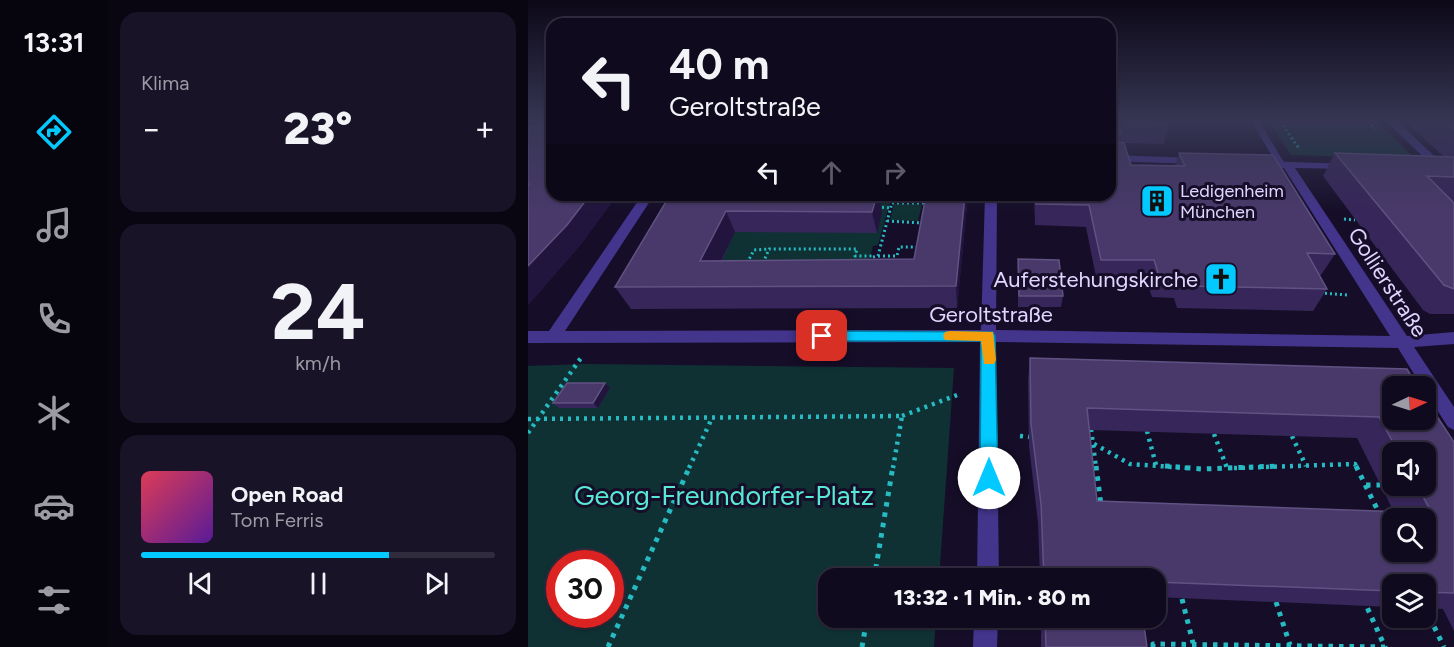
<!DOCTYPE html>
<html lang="de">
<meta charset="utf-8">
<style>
body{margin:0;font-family:Figtree,sans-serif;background:#191328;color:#f1f3f6;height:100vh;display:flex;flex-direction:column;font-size:22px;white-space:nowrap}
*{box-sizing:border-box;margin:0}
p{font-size:20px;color:#9c9aa4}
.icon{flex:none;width:33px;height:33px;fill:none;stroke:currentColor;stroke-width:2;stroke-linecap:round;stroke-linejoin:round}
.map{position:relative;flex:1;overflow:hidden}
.side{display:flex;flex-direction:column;gap:12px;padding:12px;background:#090611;width:420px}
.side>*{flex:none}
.banner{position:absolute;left:18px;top:18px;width:570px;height:183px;border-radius:18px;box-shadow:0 2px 4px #0004,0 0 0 2px #302b3d;background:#100a1f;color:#f1f3f6;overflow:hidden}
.needle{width:39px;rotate:86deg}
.fabs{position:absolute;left:854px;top:376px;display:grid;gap:12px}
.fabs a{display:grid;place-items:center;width:54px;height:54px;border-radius:12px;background:#100a1f;box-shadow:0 2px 4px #0004,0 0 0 2px #302b3d;font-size:30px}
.speed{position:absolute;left:18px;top:550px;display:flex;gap:12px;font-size:30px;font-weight:700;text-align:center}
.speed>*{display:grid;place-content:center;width:78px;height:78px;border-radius:50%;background:#100a1f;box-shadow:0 2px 4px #0004,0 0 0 2px #302b3d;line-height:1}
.speed .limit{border:9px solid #d22;background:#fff;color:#111}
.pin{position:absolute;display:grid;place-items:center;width:51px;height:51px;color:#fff;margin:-26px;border-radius:12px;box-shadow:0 3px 9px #0006}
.me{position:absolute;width:66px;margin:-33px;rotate:0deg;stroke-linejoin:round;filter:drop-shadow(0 0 4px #0008)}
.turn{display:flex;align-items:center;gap:21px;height:126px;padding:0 24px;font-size:27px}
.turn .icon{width:78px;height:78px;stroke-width:2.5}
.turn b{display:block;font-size:42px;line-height:51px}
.lanes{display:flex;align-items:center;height:57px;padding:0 24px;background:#0003;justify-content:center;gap:30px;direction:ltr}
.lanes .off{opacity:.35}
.big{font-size:45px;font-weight:800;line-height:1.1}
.side .widget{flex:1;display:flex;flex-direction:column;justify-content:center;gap:9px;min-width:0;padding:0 21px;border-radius:18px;background:#191328}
.side .dial{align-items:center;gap:0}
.dial b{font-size:78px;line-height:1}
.song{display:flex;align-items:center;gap:18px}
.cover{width:72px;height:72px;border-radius:9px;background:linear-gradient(135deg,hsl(350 70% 55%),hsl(270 70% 35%))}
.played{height:6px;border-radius:3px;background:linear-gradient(90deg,#02c9ff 70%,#302b3d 70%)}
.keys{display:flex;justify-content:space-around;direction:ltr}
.heat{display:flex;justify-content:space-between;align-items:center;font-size:33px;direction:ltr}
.trip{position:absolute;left:290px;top:568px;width:348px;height:60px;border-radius:18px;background:#100a1f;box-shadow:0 2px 4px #0004,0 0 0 2px #302b3d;font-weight:800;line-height:60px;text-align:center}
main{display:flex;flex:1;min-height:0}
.tab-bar{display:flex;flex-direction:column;width:108px;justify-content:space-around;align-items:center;background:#06040c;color:#9c9aa4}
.tab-bar .icon{width:42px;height:42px}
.tab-bar .on{color:#02c9ff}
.tab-bar b{font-size:27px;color:#f1f3f6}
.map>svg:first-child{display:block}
</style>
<main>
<nav class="tab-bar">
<b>13:31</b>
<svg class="icon on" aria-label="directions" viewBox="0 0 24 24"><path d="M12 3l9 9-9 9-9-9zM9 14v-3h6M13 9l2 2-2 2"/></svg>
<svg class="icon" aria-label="music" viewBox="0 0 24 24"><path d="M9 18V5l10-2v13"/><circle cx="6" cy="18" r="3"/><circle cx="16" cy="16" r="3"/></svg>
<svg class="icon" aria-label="phone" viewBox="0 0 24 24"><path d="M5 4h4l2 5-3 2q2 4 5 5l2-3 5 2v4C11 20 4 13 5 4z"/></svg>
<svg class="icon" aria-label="climate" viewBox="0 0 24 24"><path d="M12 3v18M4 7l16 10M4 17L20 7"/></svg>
<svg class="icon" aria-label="car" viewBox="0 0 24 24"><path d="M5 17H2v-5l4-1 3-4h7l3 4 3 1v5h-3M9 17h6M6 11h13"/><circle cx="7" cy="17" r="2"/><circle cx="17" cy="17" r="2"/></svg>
<svg class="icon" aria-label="filters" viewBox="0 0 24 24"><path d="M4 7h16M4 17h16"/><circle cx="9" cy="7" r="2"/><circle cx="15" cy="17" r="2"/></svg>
</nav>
<section class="side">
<div class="widget"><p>Klima</p>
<div class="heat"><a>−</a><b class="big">23°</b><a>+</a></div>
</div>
<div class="widget dial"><b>24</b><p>km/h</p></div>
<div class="widget">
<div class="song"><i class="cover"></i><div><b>Open Road</b><p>Tom Ferris</p></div></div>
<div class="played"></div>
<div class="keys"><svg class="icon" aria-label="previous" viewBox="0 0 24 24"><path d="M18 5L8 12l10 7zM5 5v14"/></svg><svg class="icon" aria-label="pause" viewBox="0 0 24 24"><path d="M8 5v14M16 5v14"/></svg><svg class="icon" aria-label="next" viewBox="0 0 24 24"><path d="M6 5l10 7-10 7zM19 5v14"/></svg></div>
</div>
</section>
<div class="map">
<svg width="926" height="647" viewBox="0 0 926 647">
<rect width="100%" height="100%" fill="#160e29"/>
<path fill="#103134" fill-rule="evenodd" d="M 740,121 L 849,121 L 887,159 L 763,155 Z
M 166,195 L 364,195 L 350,245 L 345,246 L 337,274 L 120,275 Z
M 366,204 L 394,204 L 390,221 L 362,220 Z
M 56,364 L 426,368 L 411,579 L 300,579 L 300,618 L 408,618 L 406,647 L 0,647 L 0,366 ZM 32,564 L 82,564 L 82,615 L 32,615 Z"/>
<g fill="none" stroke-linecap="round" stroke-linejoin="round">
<path stroke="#26bbc3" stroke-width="3" stroke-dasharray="2 3" stroke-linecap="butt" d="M 752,121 L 772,150
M 840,121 L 847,129
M 366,195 L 384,195 L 383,203
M 349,199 L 356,199 L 357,195
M 364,203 L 398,203
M 349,207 L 363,208
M 816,219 L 827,220
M 359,221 L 394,223
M 350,256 L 369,256 L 371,247 L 389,247
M 345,257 L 350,256 L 366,195
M 219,263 L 226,250 L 241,249
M 235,263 L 241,249 L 329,249 L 327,256 L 346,256
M 792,293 L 820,295"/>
<path stroke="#26bbc3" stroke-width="4.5" stroke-dasharray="3 5" stroke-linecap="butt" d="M 374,416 L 429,395
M 0,419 L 374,416 L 365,468
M 563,429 L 568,468
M 619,431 L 628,465
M 0,433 L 55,355
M 686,434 L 699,468
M 492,436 L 501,437
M 764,436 L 778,466
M 559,440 L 602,464 L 659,468
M 161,468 L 184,418
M 706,468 L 827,464 L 829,468"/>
<path stroke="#26bbc3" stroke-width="5" stroke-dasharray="4.5 6" stroke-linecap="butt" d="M 568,466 L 573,505
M 637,466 L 674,469 L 752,466
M 828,466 L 852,515
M 838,485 L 852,485
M 346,579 L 365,466
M 654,599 L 665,643
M 748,602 L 762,645
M 897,608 L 916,647
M 80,647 L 162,466
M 334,647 L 339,618
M 625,647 L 625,644 L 857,647 L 838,605"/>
<path fill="#43358c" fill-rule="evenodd" d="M 723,121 L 731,121 L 757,164 L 756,166 L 750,166 Z"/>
<path fill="#43358c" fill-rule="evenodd" d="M 858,121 L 869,121 L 917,166 L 917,170 L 909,170 Z
M 582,155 L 669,158 L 674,161 L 669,164 L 582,161 Z
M 732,161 L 823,164 L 824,166 L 819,169 L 767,168 L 879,336 L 926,332 L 926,344 L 886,347 L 926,407 L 926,430 L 920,427 L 897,391 L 897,387 L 894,387 L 870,348 L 468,342 L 471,579 L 449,579 L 452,342 L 0,343 L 0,331 L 21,331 L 114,195 L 126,195 L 37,331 L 453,330 L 457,195 L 469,195 L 468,330 L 862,336 L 756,168 L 728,166 L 727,164 Z
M 446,618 L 470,618 L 469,647 L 445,647 Z"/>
</g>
<path fill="#362659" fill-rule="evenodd" d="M 0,121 L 24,121 L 24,195 L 89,195 L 53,244 L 0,305 Z
M 582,121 L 641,124 L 636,144 L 593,143 L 603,165 L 647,166 L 651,153 L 807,254 L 793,275 L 791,275 L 799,289 L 785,311 L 649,308 L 646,298 L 624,297 L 619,282 L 569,282 L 558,227 L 507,225 L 506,195 L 582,195 Z
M 877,121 L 926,121 L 926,201 L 924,201 L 926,203 L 926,314 L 902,314 L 895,310 L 795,176 L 807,153 L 915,156 Z
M 142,195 L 351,195 L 354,213 L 349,233 L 207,232 L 194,261 L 386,259 L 398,195 L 440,195 L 429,308 L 103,309 L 87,287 Z
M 490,259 L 535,296 L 533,307 L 490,307 Z
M 502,358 L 879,369 L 926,442 L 926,631 L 915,609 L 897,608 L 897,585 L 864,585 L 864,607 L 627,597 L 627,579 L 512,579 L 510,523 L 501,446 L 500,380 ZM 561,430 L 829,438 L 866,512 L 569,501 ZM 864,453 L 897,453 L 897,486 L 864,486 Z
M 82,388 L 70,408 L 31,408 L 25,403 Z
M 513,618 L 615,618 L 619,647 L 513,647 Z"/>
<path fill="#21153e" d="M 62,195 L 89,195 L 53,244 L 0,305 L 0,266 Z
M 349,195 L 351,195 L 354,213 L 349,233 L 344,212 Z
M 437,195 L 440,195 L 429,308 L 428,286 Z
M 198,211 L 207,232 L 183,282 L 172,261 Z
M 77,383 L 82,388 L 70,408 L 65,403 Z"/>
<path fill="#48396a" stroke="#605282" stroke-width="1.5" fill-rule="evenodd" d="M 14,121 L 24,121 L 24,195 L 62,195 L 39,225 L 0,266 L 0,186 L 1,184 L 0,184 L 0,127 L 12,127 L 14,125 Z
M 582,121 L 640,121 L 641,124 L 590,123 L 593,133 L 584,133 L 583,141 L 596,143 L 603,165 L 657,166 L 651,153 L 745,155 L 807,254 L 779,253 L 799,289 L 657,286 L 654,276 L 631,276 L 626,260 L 573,260 L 561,205 L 508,204 L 508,195 L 582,195 Z
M 916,121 L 926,121 L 926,129 Z
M 807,153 L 926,157 L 926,177 L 899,176 L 926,203 L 926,289 L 916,285 Z
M 142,195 L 349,195 L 344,212 L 198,211 L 172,261 L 386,259 L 398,195 L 437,195 L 428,286 L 87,287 Z
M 490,259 L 531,260 L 535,296 L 491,296 Z
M 502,358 L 879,369 L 890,387 L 864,387 L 864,420 L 897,420 L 897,398 L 926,442 L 926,593 L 897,592 L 897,585 L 864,585 L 864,591 L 627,582 L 627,579 L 516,579 L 513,504 L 503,424 ZM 559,408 L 851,417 L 871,453 L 897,453 L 897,486 L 889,486 L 904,513 L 569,501 ZM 864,519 L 897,519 L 897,552 L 864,552 Z
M 39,383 L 77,383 L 65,403 L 25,403 Z
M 517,618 L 615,618 L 619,647 L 518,647 Z"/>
<linearGradient id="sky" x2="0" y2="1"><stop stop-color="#0c0817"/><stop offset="0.57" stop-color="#363654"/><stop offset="1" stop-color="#363654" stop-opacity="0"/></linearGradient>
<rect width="926" height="212" fill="url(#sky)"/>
<path fill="#02c9ff" stroke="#0183a6" stroke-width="1.5" d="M 294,331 L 465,332 L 467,336 L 470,478 L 467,484 L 461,486 L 455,484 L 452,478 L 453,341 L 294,341 L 287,336 Z"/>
<path fill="#f59e0b" d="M 422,331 L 465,332 L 468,360 L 466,364 L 456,364 L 453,341 L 417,340 L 415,336 L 417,332 Z"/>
<defs>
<symbol id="building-square" viewBox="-11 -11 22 22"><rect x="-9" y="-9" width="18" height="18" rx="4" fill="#02c9ff" stroke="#160e29"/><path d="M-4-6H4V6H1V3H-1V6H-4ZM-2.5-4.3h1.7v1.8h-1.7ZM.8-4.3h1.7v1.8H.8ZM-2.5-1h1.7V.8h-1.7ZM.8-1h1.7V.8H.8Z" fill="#111"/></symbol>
<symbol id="church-square" viewBox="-11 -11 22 22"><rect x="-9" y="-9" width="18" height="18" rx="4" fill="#02c9ff" stroke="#160e29"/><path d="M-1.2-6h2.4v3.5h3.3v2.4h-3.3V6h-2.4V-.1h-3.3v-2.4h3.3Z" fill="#111"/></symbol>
</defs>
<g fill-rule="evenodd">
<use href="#building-square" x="610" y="182" width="38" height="38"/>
<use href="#church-square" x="674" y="260" width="38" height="38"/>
</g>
<g text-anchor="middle" stroke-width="6" stroke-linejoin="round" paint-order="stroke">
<g font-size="18" fill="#e0d6ff" stroke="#160e29" text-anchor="start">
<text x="652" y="197">Ledigenheim<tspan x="652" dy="21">München</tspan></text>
</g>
<g font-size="22" fill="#e0d6ff" stroke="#160e29" text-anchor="end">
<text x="670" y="287">Auferstehungskirche</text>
</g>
<g font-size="22" fill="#e0d6ff" stroke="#160e29">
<text transform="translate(860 282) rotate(57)" y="8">Gollierstraße</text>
<text x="463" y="322">Geroltstraße</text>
</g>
<g font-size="27" fill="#58e9d6" stroke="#160e29">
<text x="196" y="505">Georg-Freundorfer-Platz</text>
</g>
</g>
</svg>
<div class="fabs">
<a><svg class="needle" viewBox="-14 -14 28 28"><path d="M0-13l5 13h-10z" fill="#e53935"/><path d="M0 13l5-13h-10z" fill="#9c9aa4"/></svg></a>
<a><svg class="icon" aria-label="sound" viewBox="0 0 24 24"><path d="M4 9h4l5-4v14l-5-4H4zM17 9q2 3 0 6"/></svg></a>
<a><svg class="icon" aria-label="search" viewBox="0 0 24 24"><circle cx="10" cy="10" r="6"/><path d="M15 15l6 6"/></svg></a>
<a><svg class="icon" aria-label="layers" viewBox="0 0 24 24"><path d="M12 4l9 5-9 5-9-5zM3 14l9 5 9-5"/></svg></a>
</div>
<div class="speed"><div class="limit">30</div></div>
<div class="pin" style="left:294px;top:336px;background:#d93025"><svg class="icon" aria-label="arrive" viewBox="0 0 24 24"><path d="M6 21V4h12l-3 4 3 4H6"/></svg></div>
<svg class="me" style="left:461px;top:478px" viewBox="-20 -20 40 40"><circle r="19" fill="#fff"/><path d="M0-13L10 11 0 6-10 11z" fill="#02c9ff"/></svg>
<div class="trip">13:32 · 1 Min. · 80 m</div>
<div class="banner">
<div class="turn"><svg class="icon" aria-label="left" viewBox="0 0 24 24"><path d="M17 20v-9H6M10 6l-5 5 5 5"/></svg><div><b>40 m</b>Geroltstraße</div></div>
<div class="lanes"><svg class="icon" aria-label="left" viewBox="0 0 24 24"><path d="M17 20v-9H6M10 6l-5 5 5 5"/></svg><svg class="icon off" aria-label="ahead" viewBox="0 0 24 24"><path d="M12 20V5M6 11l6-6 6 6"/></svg><svg class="icon off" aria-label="right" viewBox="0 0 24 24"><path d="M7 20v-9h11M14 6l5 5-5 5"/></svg></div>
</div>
</div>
</main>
